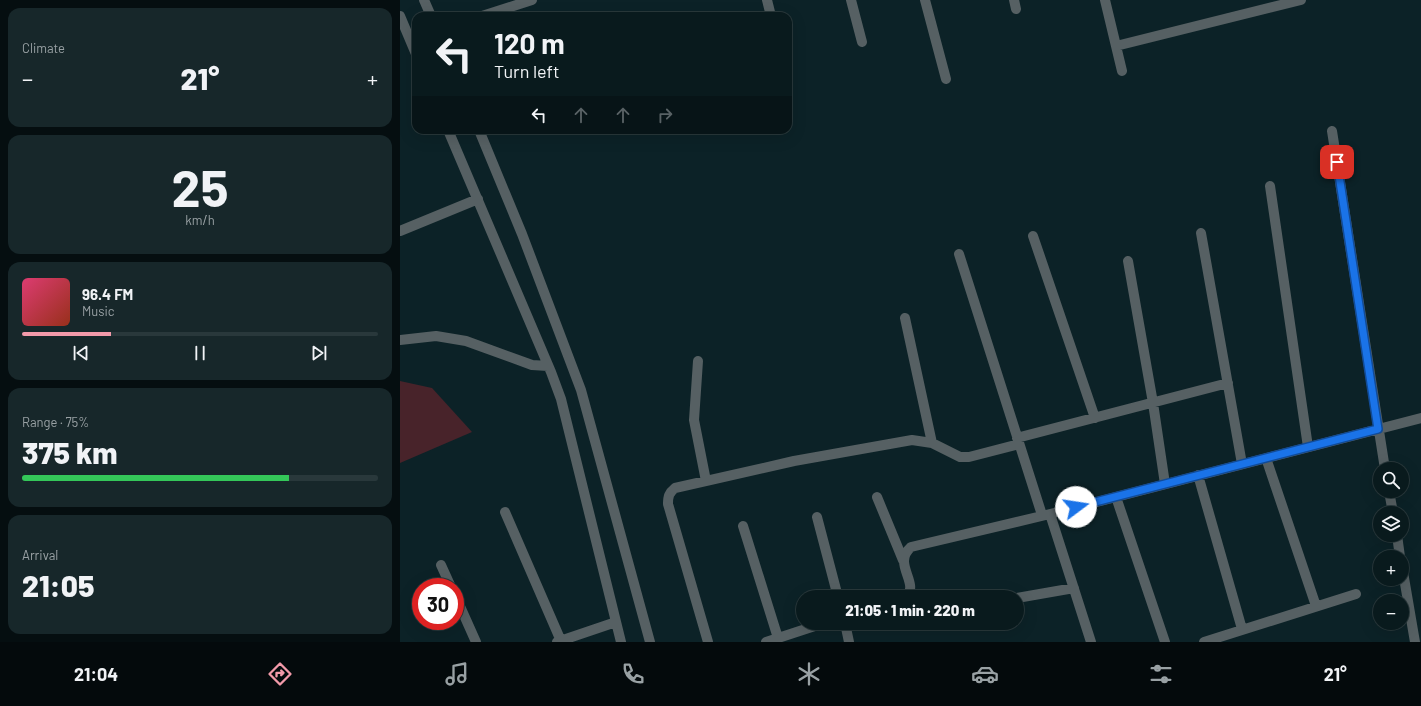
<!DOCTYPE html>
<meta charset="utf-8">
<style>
body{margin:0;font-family:Barlow,sans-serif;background:#17272a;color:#f1f3f6;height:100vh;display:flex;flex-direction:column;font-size:15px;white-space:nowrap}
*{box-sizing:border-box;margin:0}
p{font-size:13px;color:#99a1a4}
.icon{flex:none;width:22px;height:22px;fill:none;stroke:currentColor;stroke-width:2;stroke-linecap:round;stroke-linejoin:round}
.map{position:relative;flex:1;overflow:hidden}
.panel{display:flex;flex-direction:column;gap:8px;padding:8px;background:#050e10;width:400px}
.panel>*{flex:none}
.hud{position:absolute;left:12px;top:12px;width:380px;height:122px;border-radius:12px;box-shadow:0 4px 16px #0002,0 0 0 1px #29383b;background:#091a1d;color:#f1f3f6;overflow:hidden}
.fabs{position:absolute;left:973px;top:462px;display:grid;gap:8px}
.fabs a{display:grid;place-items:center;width:36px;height:36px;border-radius:50%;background:#091a1d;box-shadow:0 4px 16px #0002,0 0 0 1px #29383b;font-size:20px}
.speed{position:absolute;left:12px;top:578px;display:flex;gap:8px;font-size:20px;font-weight:700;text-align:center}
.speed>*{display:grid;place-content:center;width:52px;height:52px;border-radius:50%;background:#091a1d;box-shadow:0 4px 16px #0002,0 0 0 1px #29383b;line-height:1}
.speed .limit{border:6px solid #d22;background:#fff;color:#111}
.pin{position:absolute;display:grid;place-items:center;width:34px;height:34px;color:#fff;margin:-17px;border-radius:8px;box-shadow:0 2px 6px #0006}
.me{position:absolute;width:44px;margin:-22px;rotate:76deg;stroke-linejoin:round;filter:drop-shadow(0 0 3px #0008)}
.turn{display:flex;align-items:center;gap:14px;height:84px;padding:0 16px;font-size:18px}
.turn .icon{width:52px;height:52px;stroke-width:2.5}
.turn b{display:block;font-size:28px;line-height:34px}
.lanes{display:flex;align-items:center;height:38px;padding:0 16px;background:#0003;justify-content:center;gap:20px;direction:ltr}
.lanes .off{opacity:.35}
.big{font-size:30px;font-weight:800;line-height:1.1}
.panel .widget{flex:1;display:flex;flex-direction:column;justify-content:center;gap:6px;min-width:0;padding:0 14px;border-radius:12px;background:#17272a}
.panel .dial{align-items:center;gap:0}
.dial b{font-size:52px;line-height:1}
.song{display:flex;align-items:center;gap:12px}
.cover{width:48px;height:48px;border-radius:6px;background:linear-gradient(135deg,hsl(340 70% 55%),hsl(10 70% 35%))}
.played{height:4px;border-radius:2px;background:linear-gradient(90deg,#f39aaa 25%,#29383b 25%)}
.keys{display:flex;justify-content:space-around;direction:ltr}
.heat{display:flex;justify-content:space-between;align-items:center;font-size:22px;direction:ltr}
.charge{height:6px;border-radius:3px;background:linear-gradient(90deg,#34c759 75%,#29383b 0)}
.trip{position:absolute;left:396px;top:590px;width:228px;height:40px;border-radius:20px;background:#091a1d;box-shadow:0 4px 16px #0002,0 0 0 1px #29383b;font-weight:800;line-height:40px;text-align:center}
.tabs{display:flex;height:64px;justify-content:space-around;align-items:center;background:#040a0c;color:#99a1a4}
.tabs .icon{width:28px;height:28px}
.tabs .on{color:#f39aaa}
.tabs b{font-size:18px;color:#f1f3f6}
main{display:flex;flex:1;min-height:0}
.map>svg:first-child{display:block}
</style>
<main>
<section class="panel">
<div class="widget"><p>Climate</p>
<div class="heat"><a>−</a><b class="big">21°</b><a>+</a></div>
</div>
<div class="widget dial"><b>25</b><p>km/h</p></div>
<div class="widget">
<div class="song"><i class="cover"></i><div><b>96.4 FM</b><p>Music</p></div></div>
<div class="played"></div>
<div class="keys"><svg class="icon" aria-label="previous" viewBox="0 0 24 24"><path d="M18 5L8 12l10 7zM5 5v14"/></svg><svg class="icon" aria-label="pause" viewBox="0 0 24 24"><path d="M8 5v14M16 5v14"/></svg><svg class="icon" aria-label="next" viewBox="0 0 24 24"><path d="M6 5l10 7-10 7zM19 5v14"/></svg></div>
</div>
<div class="widget"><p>Range · 75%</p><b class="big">375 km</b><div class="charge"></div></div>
<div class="widget"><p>Arrival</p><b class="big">21:05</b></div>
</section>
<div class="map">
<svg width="1021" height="642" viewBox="0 0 1021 642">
<rect width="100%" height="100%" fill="#0c2227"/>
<path fill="#48232a" d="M 0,381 L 32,388 L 72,432 L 0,463 Z"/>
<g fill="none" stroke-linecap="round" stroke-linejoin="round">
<path stroke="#566063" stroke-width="10" d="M 24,0 L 31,16
M 367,0 L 371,16
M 451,0 L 462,42
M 525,0 L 546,79
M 614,0 L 616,9
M 705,0 L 722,71
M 0,16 L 16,54
M 82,16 L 132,0
M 716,46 L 901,0
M 48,130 L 151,372 L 161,399 L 221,642
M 79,130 L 122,234 L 181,390 L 250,642
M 932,131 L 985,469
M 870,186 L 908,447
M 0,231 L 78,199
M 801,233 L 842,464
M 633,236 L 695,418
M 559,254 L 642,515
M 728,261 L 753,403 L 765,484
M 505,318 L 532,443
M 0,340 L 36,336 L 66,341 L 132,365 L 148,366
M 298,361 L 294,420 L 306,481
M 617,438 L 828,383
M 866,458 L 916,606
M 798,475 L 842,629
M 989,491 L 993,513
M 477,497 L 503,560
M 716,497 L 765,642
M 105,512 L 161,641
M 650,514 L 691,642
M 417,517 L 438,597
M 343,526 L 378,638
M 997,535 L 1000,557
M 41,565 L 51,587
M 1002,566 L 1015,642
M 55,595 L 76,642
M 507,597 C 519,581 492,564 511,547 L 650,514 L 1021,418
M 617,598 L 674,588
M 445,623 L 449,642
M 157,642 L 216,622
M 308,642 L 268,504 C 268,496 269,493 275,488 L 394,461 L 512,440 L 532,443 L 560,457 L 569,457 L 619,444
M 366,642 L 424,623
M 804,642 L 956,594"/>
</g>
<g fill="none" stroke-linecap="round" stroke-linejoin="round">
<defs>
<path id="route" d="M 676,507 L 978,429 L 937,162"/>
</defs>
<use href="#route" stroke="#114b97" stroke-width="10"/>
<use href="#route" stroke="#1a73e8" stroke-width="7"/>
</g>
</svg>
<div class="fabs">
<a><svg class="icon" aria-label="search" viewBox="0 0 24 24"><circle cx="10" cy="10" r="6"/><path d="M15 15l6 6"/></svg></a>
<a><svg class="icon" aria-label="layers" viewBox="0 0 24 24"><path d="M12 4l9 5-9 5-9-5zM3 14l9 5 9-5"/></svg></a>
<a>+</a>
<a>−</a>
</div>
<div class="speed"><div class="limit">30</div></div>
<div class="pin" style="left:937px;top:162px;background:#d93025"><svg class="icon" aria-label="arrive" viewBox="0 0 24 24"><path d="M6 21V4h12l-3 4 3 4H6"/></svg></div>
<svg class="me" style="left:676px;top:507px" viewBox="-20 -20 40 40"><circle r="19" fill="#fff"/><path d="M0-13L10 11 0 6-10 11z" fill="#1a73e8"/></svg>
<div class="trip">21:05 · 1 min · 220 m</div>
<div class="hud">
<div class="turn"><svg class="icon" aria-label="left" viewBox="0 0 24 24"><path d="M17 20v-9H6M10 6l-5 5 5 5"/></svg><div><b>120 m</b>Turn left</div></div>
<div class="lanes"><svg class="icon" aria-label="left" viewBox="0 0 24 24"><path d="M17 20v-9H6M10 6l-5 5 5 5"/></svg><svg class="icon off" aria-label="ahead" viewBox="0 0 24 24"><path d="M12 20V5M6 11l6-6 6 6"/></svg><svg class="icon off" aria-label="ahead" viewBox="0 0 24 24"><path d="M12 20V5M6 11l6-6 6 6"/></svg><svg class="icon off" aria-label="right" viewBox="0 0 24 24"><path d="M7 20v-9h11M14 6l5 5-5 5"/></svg></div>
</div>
</div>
</main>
<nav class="tabs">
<b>21:04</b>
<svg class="icon on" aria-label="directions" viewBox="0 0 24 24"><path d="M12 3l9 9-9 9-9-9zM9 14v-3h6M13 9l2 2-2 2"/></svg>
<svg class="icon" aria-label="music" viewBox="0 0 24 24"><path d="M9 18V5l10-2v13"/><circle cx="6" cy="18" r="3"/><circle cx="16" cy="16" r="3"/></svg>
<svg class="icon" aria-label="phone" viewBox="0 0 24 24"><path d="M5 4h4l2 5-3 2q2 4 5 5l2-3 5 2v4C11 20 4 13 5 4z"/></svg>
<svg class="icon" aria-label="climate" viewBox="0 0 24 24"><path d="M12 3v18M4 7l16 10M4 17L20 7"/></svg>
<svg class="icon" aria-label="car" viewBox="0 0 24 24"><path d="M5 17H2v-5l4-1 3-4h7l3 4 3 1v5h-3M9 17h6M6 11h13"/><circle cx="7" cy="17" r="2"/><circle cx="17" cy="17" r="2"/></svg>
<svg class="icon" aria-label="filters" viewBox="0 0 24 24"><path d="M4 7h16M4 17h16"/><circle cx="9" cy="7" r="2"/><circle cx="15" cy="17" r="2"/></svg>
<b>21°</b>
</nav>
